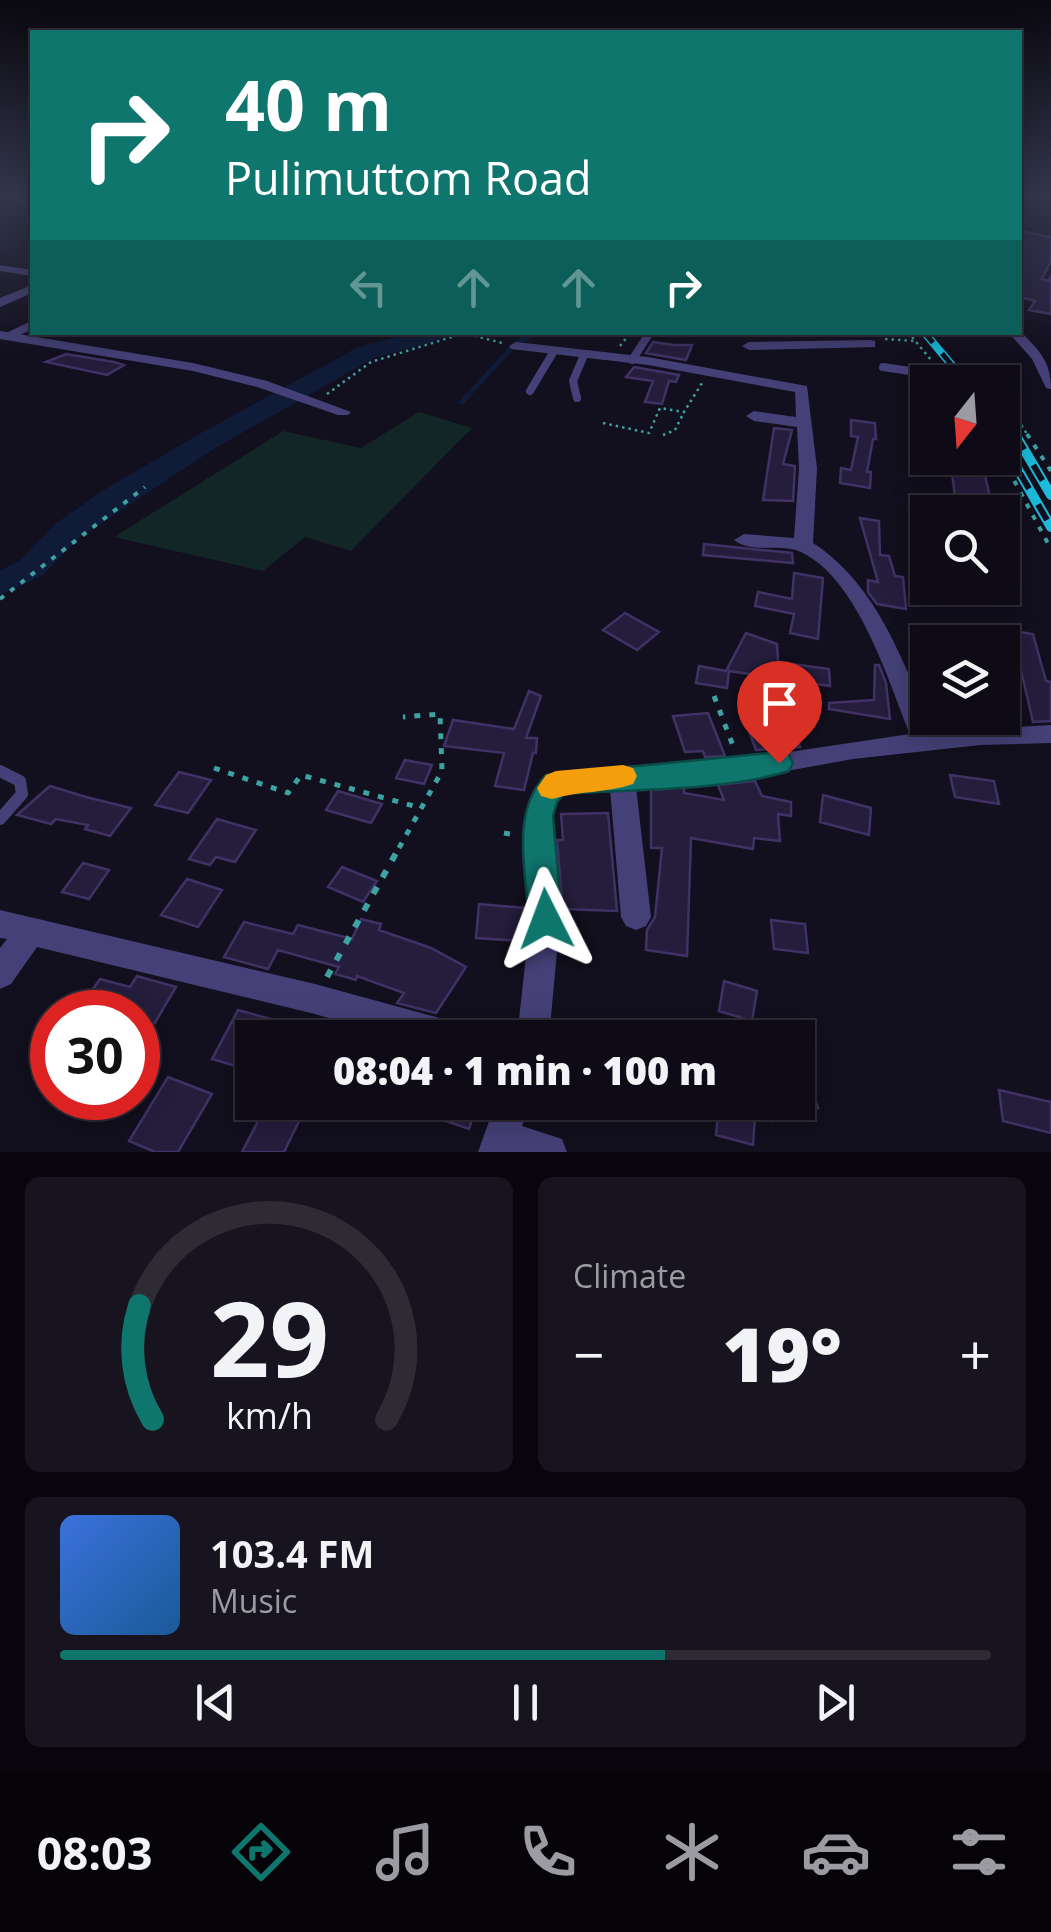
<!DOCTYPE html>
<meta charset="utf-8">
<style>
body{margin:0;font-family:"Open Sans",sans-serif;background:#17141f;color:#f1f3f6;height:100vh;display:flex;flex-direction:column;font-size:38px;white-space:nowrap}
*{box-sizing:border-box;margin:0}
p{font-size:32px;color:#9b9ba1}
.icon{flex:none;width:55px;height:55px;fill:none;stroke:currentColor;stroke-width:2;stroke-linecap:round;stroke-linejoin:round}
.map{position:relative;height:1152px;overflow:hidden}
.details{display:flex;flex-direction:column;gap:25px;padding:25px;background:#08060c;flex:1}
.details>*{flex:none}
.guide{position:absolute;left:30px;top:30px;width:992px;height:305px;border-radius:0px;box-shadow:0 5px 25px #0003,0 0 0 2px #2e2b35;background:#0f766e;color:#fff;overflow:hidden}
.needle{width:65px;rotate:197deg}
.buttons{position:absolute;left:910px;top:365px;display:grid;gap:20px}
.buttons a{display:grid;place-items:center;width:110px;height:110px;border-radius:0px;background:#0e0b16;box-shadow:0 5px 25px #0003,0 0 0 2px #2e2b35;font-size:50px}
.speed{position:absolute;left:30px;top:990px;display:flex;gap:20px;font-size:50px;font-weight:700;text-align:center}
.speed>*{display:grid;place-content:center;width:130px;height:130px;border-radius:50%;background:#0e0b16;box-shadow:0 5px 25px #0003,0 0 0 2px #2e2b35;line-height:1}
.speed .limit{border:15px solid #d22;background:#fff;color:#111}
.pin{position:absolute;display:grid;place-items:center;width:85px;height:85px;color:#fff;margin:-102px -42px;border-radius:50% 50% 50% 0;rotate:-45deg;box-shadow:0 0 10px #0007}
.pin .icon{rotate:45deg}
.me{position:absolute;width:110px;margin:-55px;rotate:357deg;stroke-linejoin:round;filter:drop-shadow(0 0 8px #0008)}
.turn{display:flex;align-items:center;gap:35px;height:210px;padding:0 30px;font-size:45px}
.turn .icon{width:130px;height:130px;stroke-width:2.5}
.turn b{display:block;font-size:70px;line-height:85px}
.lanes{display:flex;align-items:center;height:95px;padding:0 30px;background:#0003;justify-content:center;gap:50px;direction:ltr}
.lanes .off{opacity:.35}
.big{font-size:75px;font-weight:800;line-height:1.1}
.details .widget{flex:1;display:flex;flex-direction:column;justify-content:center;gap:15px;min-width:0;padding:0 35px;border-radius:15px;background:#17141f}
.details .dial{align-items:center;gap:0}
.dial svg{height:260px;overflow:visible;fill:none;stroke:#2e2b35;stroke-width:7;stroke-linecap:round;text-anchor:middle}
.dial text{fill:#f1f3f6;stroke:none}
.song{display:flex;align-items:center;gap:30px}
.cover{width:120px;height:120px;border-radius:15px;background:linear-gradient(135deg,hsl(220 70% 55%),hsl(210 70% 35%))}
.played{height:10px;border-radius:5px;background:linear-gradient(90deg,#0f766e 65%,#2e2b35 65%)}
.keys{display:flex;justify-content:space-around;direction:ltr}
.heat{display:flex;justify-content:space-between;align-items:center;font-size:55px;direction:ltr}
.details .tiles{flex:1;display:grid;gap:25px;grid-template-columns:1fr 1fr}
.widget:last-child{grid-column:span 2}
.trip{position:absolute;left:235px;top:1020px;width:580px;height:100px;border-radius:0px;background:#0e0b16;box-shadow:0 5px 25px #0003,0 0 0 2px #2e2b35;font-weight:800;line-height:100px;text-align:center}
.tab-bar{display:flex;height:160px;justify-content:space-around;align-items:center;background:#060409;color:#9b9ba1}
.tab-bar .icon{width:70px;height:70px}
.tab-bar .on{color:#0f766e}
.tab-bar b{font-size:45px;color:#f1f3f6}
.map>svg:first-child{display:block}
</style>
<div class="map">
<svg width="1051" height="1152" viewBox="0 0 1051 1152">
<rect width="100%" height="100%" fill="#120f1e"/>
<path fill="#132627" d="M 419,412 L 472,428 L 351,551 L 305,537 L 263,571 L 114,537 L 283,431 L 361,448 Z"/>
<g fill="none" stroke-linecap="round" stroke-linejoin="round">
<path stroke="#0f1b37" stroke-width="5" d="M 462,402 L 516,343 L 540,332"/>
<path fill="#0f1b37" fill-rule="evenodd" d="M 414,332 L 453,332 L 450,337 L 374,358 L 214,449 L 79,538 L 42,576 L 0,595 L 0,570 L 18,562 L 55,524 L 102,491 L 194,437 L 356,348 Z"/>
</g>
<path fill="#251d3c" stroke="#403265" stroke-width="2.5" d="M 1020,231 L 1051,237 L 1051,261 L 1042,279 L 1048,281 L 1051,276 L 1051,314 L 1029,310 L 1035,301 L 1020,297 Z
M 653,342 L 674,345 L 692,345 L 686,360 L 646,353 Z
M 66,354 L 114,362 L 124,365 L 107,375 L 46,362 Z
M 634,367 L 679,375 L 676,382 L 669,381 L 662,404 L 645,402 L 653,381 L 626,377 Z
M 851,420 L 875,423 L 876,439 L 873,439 L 867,472 L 871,472 L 870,488 L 840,483 L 841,468 L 851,470 L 858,437 L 851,436 Z
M 774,428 L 792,430 L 783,464 L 795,466 L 793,501 L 763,500 Z
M 950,458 L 965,458 L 969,474 L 985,476 L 992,505 L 975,503 L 978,512 L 957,512 Z
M 860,518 L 879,521 L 880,555 L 889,556 L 895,576 L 903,577 L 906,609 L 877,604 L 868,592 L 868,580 L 878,582 Z
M 704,544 L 792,553 L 793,563 L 703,555 Z
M 794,573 L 823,578 L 818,639 L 790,633 L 794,614 L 755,606 L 758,592 L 792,599 Z
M 625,613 L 659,632 L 637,650 L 603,630 Z
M 1012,631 L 1033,634 L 1046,681 L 1051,682 L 1051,721 L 1033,722 Z
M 746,633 L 777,644 L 778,662 L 829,669 L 830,686 L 729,671 L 727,688 L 696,683 L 699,666 L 726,671 Z
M 875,665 L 879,665 L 886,683 L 890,719 L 829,709 L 829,703 L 874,700 Z
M 529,691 L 541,696 L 526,738 L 537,738 L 536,753 L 533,753 L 524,790 L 495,786 L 504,753 L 444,746 L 453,720 L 514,729 Z
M 783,707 L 800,747 L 756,750 L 741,710 Z
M 708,713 L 725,756 L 705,757 L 703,751 L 685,752 L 673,716 Z
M 405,760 L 432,765 L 424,784 L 396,778 Z
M 179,772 L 211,780 L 188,813 L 155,805 Z
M 950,775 L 994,781 L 999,804 L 955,797 Z
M 755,781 L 762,796 L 791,802 L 791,816 L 778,814 L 780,841 L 754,838 L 753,849 L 691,838 L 687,956 L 646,950 L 647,930 L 655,917 L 662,848 L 651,848 L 651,790 L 684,787 L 684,793 L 724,800 L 718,785 Z
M 50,786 L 86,797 L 131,808 L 110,836 L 85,829 L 88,825 L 56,819 L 51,824 L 17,815 Z
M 338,791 L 382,804 L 371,823 L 326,810 Z
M 823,795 L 871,808 L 869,835 L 820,822 Z
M 608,813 L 617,911 L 563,909 L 557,840 L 563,840 L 561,814 Z
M 217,819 L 256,830 L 235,862 L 216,857 L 210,865 L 189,859 Z
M 83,863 L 109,870 L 89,899 L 62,892 Z
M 342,867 L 377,881 L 363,902 L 328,887 Z
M 187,879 L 222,890 L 198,927 L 161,915 Z
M 479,904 L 526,908 L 524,941 L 476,938 Z
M 361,919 L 381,924 L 379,930 L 431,948 L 466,967 L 436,1013 L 397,1003 L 404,993 L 357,976 L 356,980 L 335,974 L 339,967 L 278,950 L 268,969 L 224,957 L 244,922 L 293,934 L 298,925 L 352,939 Z
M 771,920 L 805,924 L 808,953 L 774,949 Z
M 137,976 L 176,987 L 150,1031 L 138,1028 L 138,1012 L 77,1012 L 100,979 L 130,987 Z
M 724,981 L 757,991 L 752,1021 L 719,1011 Z
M 238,1010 L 285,1023 L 278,1038 L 252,1038 L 252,1071 L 212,1059 Z
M 799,1057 L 818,1108 L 802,1110 L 798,1097 Z
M 168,1077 L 212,1094 L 178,1152 L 155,1152 L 129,1141 Z
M 999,1090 L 1051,1102 L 1051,1133 L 1003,1121 Z
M 268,1102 L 281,1102 L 304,1111 L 284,1152 L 242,1152 Z
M 446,1102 L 478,1102 L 469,1129 L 440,1119 Z
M 719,1102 L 773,1102 L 772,1121 L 755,1116 L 753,1145 L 716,1135 Z"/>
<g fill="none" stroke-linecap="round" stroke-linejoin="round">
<path stroke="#3ca2a2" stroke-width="2.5" stroke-dasharray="2.5 4" stroke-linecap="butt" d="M 908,332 L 931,360
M 468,334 L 502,343
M 885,339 L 915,341
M 620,346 L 631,332
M 327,394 L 371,362 L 468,332
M 603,423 L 649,433 L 660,408 L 684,412 L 702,383
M 1002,424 L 1021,425 L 1029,437
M 663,435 L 675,430 L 684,412"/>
<path stroke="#3ca2a2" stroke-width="4" stroke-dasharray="5 8" stroke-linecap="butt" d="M 1027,434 L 1051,471
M 1002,458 L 1051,549
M 0,599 L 145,487"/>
<path stroke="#3ca2a2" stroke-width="5" stroke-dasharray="6 9" stroke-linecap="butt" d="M 714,696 L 735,751
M 214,768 L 288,793 L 301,775 L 421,808
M 504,833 L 516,835
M 399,848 L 442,771 L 440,714 L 403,717"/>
<path stroke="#3ca2a2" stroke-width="6" stroke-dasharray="8 11" stroke-linecap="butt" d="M 327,977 L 400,846"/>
<path stroke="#454077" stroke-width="8" d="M 11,335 L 32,325
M 632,360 L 647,337
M 883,367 L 944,376
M 530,391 L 554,351
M 577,398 L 573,381 L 584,355"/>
<path stroke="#454077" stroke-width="12" d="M 0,771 L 20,781 L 22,794 L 0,819"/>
<path fill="#454077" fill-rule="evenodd" d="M 2,195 L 32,197 L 32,203 L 4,197 Z
M 0,265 L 32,270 L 32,276 L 0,271 Z
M 32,285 L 32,293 L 0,307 L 0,298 Z
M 0,331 L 193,363 L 267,381 L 351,412 L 348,415 L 338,415 L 257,387 L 193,371 L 0,339 Z
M 1020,331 C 1039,350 1051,361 1051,389 L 1046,388 L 1032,359 L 1008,332 Z
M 870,340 L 875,341 L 875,347 L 749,350 L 742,346 L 749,342 Z
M 516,342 L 648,357 L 807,386 L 817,468 L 813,543 C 878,585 904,664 933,732 L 1051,725 L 1051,743 L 980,745 L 853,759 L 742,779 L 636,787 L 651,917 L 646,926 L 636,930 L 626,926 L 621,917 L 610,789 L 563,793 L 555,801 L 551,816 L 560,919 L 549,1038 L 517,1038 L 530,919 L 525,816 L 534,790 L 547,776 L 622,766 L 742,759 L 910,734 C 888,680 858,579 801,552 C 781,543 751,554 734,540 L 744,534 L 794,538 L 799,468 L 797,427 L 754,421 L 746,416 L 754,411 L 796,417 L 795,392 L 648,365 L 511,349 L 509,346 Z
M 0,910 L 315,984 L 454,1022 L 466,1026 L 470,1038 L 395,1038 L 315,1014 L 37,947 L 11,984 L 0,989 L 0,948 L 7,939 L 0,938 Z
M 496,1102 L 530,1102 L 522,1126 L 562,1139 L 567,1152 L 478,1152 Z"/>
<defs>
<path id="rail-far1" d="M 924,332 L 966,382
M 1002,412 L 1017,437"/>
<path id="rail" d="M 1015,434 L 1051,495
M 1002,442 L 1051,527"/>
</defs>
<use href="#rail-far1" stroke="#1cbbdb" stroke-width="8"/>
<use href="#rail" stroke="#1cbbdb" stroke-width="10"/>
<use href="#rail-far1" stroke="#120f1e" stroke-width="5" stroke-dasharray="14" stroke-linecap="butt"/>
<use href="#rail" stroke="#120f1e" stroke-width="6" stroke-dasharray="18" stroke-linecap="butt"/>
</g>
<linearGradient id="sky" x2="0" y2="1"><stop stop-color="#0a0810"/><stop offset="0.55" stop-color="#33374c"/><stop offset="1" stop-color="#33374c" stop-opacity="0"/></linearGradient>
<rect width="1051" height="356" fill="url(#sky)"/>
<path fill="#0f766e" stroke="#0a4d48" stroke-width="2.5" d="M 779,752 L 789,755 L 793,763 L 789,771 C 725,791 632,789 564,794 L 557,802 L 553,816 L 562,919 L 557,930 L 546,934 L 534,930 L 529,919 C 526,871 510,812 546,775 Z"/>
<path fill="#f59e0b" d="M 623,765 L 633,768 L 637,776 L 633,784 C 607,793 578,791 552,799 L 541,796 L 537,788 L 546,775 L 556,771 Z"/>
</svg>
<div class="buttons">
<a><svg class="needle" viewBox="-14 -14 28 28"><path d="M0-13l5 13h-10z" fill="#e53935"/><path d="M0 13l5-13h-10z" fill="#9b9ba1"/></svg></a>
<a><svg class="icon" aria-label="search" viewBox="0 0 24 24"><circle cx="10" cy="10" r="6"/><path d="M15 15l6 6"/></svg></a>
<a><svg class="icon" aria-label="layers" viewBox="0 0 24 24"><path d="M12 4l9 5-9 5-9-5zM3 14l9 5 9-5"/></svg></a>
</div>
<div class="speed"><div class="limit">30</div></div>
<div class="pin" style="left:779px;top:763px;background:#d93025"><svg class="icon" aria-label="arrive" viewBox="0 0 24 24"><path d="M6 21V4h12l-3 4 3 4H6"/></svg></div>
<svg class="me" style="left:546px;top:919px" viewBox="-20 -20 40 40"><path d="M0-17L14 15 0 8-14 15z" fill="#0f766e" stroke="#fff" stroke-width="4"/></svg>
<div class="trip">08:04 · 1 min · 100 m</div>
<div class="guide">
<div class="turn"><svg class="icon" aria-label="right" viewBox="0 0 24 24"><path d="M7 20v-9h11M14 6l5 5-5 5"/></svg><div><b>40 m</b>Pulimuttom Road</div></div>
<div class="lanes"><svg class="icon off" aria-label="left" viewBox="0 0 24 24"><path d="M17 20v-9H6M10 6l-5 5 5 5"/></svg><svg class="icon off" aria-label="ahead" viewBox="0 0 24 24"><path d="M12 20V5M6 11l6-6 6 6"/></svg><svg class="icon off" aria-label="ahead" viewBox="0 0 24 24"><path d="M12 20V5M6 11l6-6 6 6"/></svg><svg class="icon" aria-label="right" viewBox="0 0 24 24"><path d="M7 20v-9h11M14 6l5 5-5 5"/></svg></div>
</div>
</div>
<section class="details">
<div class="tiles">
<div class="widget dial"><svg viewBox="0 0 100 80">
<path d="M14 69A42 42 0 1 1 86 69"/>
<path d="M14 69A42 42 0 0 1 10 34" stroke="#0f766e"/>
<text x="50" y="56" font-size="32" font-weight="700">29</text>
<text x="50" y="72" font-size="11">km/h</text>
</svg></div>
<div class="widget"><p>Climate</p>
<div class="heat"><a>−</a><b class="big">19°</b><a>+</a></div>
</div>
<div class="widget">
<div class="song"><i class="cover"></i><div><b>103.4 FM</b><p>Music</p></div></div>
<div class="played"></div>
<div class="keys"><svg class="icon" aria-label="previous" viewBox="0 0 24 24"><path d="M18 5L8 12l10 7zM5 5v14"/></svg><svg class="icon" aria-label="pause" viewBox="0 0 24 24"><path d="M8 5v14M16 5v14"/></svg><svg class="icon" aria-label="next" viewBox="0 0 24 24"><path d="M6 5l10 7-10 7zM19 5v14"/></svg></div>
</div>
</div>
</section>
<nav class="tab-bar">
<b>08:03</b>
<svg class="icon on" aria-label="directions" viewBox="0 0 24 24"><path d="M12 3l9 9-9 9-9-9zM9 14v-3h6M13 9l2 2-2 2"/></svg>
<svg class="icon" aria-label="music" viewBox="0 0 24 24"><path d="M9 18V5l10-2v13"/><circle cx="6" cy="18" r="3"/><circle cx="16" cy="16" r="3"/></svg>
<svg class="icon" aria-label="phone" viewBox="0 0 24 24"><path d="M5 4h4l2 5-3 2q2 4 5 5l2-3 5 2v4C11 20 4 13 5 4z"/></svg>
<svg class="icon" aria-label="climate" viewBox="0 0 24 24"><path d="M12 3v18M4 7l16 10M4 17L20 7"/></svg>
<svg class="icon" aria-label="car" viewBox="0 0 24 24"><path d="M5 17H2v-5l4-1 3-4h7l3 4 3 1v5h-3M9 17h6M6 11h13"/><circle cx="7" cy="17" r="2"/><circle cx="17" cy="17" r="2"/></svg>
<svg class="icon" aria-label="filters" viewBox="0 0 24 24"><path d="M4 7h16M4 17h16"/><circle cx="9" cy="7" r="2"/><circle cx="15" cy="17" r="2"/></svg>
</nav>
